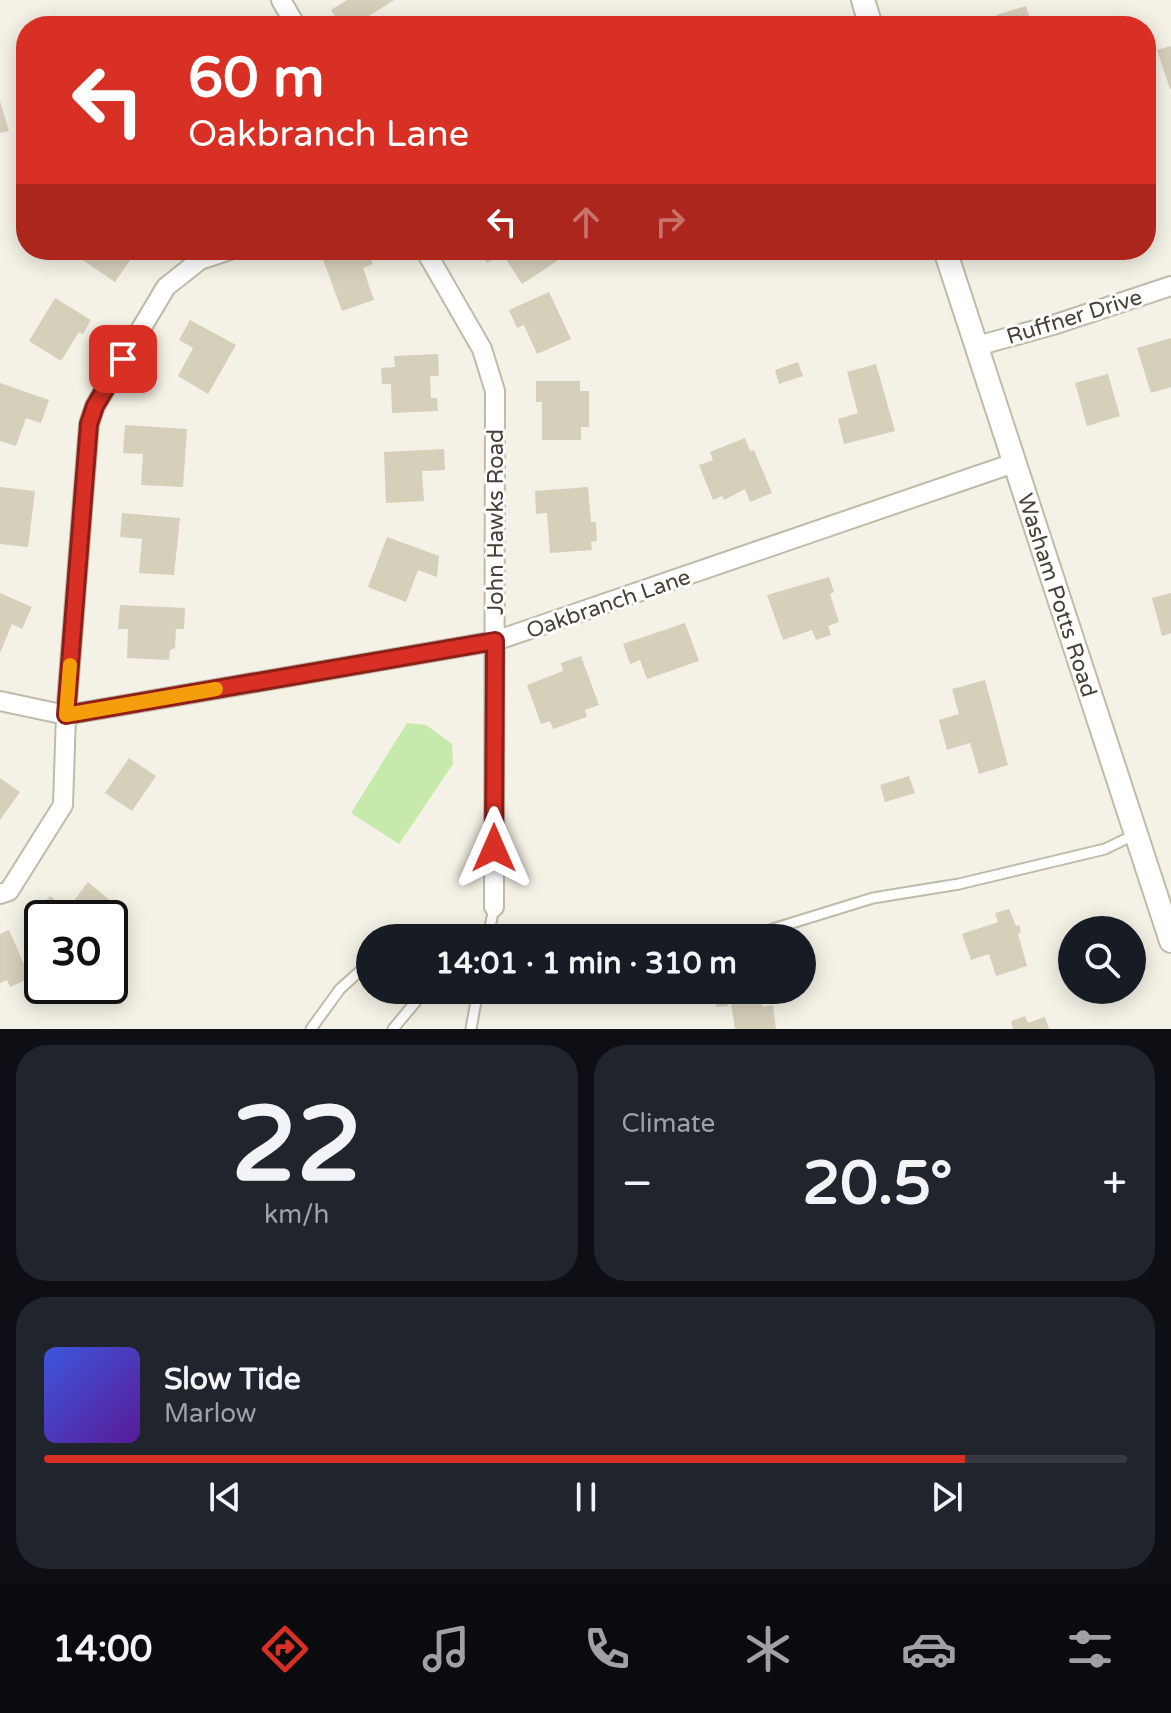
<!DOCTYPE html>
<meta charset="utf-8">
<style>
body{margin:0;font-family:"Varela Round",sans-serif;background:#20242c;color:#f1f3f6;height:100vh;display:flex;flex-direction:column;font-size:30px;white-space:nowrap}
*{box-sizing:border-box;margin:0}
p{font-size:26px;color:#9ea1a6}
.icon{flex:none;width:44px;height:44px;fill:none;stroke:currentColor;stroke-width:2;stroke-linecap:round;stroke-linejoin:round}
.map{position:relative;height:1029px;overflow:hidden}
.panel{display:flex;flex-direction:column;gap:16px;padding:16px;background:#0d0f14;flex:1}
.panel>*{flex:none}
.guide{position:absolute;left:16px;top:16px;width:1140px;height:244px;border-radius:32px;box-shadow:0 4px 20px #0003;background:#d93025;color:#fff;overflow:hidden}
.controls{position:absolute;left:1058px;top:916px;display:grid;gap:16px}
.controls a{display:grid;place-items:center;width:88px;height:88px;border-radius:50%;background:#171b24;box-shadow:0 4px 20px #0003;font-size:40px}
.speed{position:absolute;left:24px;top:900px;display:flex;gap:16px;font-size:40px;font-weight:700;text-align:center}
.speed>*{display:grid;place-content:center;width:104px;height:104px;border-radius:50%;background:#171b24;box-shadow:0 4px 20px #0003;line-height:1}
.speed .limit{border:4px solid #111;border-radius:12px;background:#fff;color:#111}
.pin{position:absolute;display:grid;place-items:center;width:68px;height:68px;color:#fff;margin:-34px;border-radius:16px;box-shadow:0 4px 12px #0006}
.me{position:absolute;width:88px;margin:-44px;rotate:0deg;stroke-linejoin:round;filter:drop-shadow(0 0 6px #0008)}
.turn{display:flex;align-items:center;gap:28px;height:168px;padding:0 40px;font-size:36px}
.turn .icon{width:104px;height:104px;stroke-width:2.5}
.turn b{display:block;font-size:56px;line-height:68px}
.lanes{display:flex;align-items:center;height:76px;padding:0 40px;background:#0003;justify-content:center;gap:40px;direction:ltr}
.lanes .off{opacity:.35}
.big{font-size:60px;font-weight:800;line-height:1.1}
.panel .tile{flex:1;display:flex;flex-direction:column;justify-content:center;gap:12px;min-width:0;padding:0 28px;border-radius:32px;background:#20242c}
.panel .dial{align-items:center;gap:0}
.dial b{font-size:104px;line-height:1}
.song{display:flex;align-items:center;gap:24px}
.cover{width:96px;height:96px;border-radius:12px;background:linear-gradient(135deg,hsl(230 70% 55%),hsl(270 70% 35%))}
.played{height:8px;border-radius:4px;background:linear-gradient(90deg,#d93025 85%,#363941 85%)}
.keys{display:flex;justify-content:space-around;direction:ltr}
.heat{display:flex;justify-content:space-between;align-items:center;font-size:44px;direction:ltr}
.panel .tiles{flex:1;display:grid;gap:16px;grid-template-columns:1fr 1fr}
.tile:last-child{grid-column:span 2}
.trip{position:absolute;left:356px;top:924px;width:460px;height:80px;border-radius:40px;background:#171b24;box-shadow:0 4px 20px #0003;font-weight:800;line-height:80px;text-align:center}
.tabs{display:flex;height:128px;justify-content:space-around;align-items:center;background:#090b0e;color:#9ea1a6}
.tabs .icon{width:56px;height:56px}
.tabs .active{color:#d93025}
.tabs b{font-size:36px;color:#f1f3f6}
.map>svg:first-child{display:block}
</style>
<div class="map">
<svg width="1171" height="1029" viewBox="0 0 1171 1029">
<rect width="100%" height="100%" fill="#f4f1e6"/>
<path fill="#c6eaac" d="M 407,723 L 426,725 L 452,744 L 453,764 L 399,844 L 351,813 Z"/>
<path fill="#d6cfba" d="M 347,0 L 394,0 L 353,26 L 341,26 L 331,10 Z
M 1026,6 L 1032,26 L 1000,26 L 996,15 Z
M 1171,46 L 1171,89 L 1170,89 L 1157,50 Z
M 0,101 L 9,131 L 0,133 Z
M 79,250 L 137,250 L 115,282 L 75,255 Z
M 341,250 L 367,250 L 373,264 L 363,268 L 374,300 L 342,311 L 322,257 Z
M 479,250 L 550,250 L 557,261 L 522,284 L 502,253 L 487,263 Z
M 549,292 L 571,339 L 537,354 L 524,325 L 517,328 L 509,310 Z
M 55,298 L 91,320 L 83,334 L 79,332 L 61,361 L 29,341 Z
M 190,320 L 236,345 L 208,394 L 178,376 L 193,348 L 179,340 Z
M 1171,338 L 1171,387 L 1151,393 L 1137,348 Z
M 438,354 L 439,376 L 430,376 L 431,398 L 437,398 L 438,411 L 392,413 L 391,384 L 382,384 L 381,368 L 395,367 L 394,356 Z
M 798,362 L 803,376 L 779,384 L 775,370 Z
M 876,364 L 895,431 L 844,444 L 838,419 L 858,413 L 847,372 Z
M 1108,374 L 1120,416 L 1087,426 L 1075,383 Z
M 536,381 L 580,381 L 580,391 L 589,391 L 589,427 L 581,427 L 581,440 L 542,440 L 542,402 L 536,402 Z
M 0,383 L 49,400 L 41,423 L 26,418 L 16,446 L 0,441 Z
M 125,425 L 187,429 L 183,487 L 141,485 L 143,454 L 123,453 Z
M 745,438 L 750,451 L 754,450 L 772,493 L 750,502 L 745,489 L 724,500 L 722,496 L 713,500 L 699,465 L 713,460 L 710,452 Z
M 444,449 L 445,470 L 422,471 L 424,501 L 386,503 L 384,452 Z
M 0,487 L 35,491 L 28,547 L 0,544 Z
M 588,487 L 591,522 L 596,522 L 597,541 L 591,542 L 592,550 L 550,553 L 547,513 L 536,514 L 535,491 Z
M 122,513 L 180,518 L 174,575 L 139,573 L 142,539 L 120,537 Z
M 387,537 L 439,556 L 437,577 L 418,570 L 406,602 L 368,587 Z
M 829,577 L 834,592 L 830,594 L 839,622 L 828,626 L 831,635 L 816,640 L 812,630 L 783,640 L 767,595 Z
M 0,593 L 32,607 L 22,629 L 12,624 L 0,653 Z
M 1171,593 L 1171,633 L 1162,636 L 1152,598 Z
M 120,605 L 185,608 L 184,629 L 176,629 L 175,648 L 170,650 L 169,660 L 127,658 L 128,629 L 118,629 Z
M 685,623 L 699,661 L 647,679 L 640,660 L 630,664 L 623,644 Z
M 581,656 L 599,705 L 585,710 L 587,717 L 553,729 L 550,721 L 541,724 L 527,685 L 563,671 L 561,663 Z
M 985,680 L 1008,765 L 979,774 L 970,743 L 947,750 L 939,720 L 959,714 L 952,689 Z
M 129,758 L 156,776 L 132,811 L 105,793 Z
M 909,776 L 915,793 L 885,802 L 880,785 Z
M 0,778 L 20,792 L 0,820 Z
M 88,882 L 125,913 L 110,928 L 110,918 L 42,918 L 35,912 L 50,896 L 67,910 Z
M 1009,909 L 1016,926 L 1019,925 L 1021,932 L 1018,934 L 1027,966 L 996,976 L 989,954 L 971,960 L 962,934 L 998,922 L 995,913 Z
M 9,930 L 30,978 L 10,987 L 7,980 L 0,983 L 0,934 Z
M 726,990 L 728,1006 L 716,1007 L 714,992 Z
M 729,990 L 758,990 L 763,1007 L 773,1005 L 776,1029 L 735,1029 Z
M 1025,1016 L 1028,1023 L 1045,1017 L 1049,1029 L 1013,1029 L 1011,1021 Z"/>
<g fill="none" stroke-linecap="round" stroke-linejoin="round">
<defs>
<path id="service" d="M 488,938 L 494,907
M 756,938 L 766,931 L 873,898 L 959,884 L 1105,849 L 1134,835
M 460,990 L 478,994
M 311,1029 L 340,989 L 370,962
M 393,1029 L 418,999 L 431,990
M 471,1029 L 478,990"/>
<path id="minor" d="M 281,0 L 296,26
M 425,250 L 482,349 L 495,391 L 494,907
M 977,346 L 1053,325 L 1171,286
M 0,701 L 66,715 L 495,641 L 1014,463
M 0,894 L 9,891 L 63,805 L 66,715 L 89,424 L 95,406 L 166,287 L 200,260 L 230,250"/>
<path id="tertiary" d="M 863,0 L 871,26
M 945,250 L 1171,941"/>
</defs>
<use href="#service" stroke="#c0bba8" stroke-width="13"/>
<use href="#minor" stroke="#c0bba8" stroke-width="22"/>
<use href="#tertiary" stroke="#c0bba8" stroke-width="26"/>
<use href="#service" stroke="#fff" stroke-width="9"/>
<use href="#minor" stroke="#fff" stroke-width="18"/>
<use href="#tertiary" stroke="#fff" stroke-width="22"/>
</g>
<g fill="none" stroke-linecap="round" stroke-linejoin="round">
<defs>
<path id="route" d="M 123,359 L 95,406 L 89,424 L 66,715 L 495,641 L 494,848"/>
</defs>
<use href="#route" stroke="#8d1f18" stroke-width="20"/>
<use href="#route" stroke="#d93025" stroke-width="14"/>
<path stroke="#f59e0b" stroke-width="14" d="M 70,665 L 66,715 L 216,689"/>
</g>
<g text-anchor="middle" stroke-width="6" stroke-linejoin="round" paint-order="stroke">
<g font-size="22" fill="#474235" stroke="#fff">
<text transform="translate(1074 316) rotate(-17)" y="8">Ruffner Drive</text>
<text transform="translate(495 522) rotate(-90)" y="8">John Hawks Road</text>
<text transform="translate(1058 595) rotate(72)" y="8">Washam Potts Road</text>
<text transform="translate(608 603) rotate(-19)" y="8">Oakbranch Lane</text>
</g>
</g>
</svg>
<div class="controls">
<a><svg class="icon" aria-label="search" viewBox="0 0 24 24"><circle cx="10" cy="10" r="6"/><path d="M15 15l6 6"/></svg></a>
</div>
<div class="speed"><div class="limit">30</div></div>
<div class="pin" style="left:123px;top:359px;background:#d93025"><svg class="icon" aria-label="arrive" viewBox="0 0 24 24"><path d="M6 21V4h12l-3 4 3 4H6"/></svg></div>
<svg class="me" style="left:494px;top:848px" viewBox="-20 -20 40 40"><path d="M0-17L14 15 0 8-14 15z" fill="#d93025" stroke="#fff" stroke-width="4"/></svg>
<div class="trip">14:01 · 1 min · 310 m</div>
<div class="guide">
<div class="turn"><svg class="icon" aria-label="left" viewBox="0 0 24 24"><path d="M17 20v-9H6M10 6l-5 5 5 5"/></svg><div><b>60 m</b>Oakbranch Lane</div></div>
<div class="lanes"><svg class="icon" aria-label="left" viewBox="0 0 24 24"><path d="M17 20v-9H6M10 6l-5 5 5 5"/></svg><svg class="icon off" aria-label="ahead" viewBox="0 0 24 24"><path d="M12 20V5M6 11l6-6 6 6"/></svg><svg class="icon off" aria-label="right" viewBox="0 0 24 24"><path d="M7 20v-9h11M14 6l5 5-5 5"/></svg></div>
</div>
</div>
<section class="panel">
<div class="tiles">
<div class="tile dial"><b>22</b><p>km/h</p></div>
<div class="tile"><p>Climate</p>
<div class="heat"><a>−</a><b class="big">20.5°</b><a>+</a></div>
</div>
<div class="tile">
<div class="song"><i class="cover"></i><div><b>Slow Tide</b><p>Marlow</p></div></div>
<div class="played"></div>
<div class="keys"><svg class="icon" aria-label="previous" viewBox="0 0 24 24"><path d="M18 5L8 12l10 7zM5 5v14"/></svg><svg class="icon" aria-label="pause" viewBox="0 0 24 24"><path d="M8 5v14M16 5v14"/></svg><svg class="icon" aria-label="next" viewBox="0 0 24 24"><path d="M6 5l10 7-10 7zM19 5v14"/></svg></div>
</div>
</div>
</section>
<nav class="tabs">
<b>14:00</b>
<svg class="icon active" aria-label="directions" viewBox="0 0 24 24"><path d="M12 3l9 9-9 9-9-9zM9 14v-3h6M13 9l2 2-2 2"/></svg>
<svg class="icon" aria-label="music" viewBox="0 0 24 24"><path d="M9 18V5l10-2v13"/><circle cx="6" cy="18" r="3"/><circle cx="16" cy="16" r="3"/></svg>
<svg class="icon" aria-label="phone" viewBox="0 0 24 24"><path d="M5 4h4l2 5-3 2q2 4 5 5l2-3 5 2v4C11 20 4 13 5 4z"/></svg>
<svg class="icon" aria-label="climate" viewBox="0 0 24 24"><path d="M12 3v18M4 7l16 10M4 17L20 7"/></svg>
<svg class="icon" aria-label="car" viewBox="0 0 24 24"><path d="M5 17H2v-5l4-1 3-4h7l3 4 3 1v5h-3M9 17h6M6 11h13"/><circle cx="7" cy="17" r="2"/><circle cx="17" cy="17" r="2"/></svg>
<svg class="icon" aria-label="filters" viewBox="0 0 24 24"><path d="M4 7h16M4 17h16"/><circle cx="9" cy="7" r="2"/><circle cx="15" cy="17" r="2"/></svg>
</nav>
